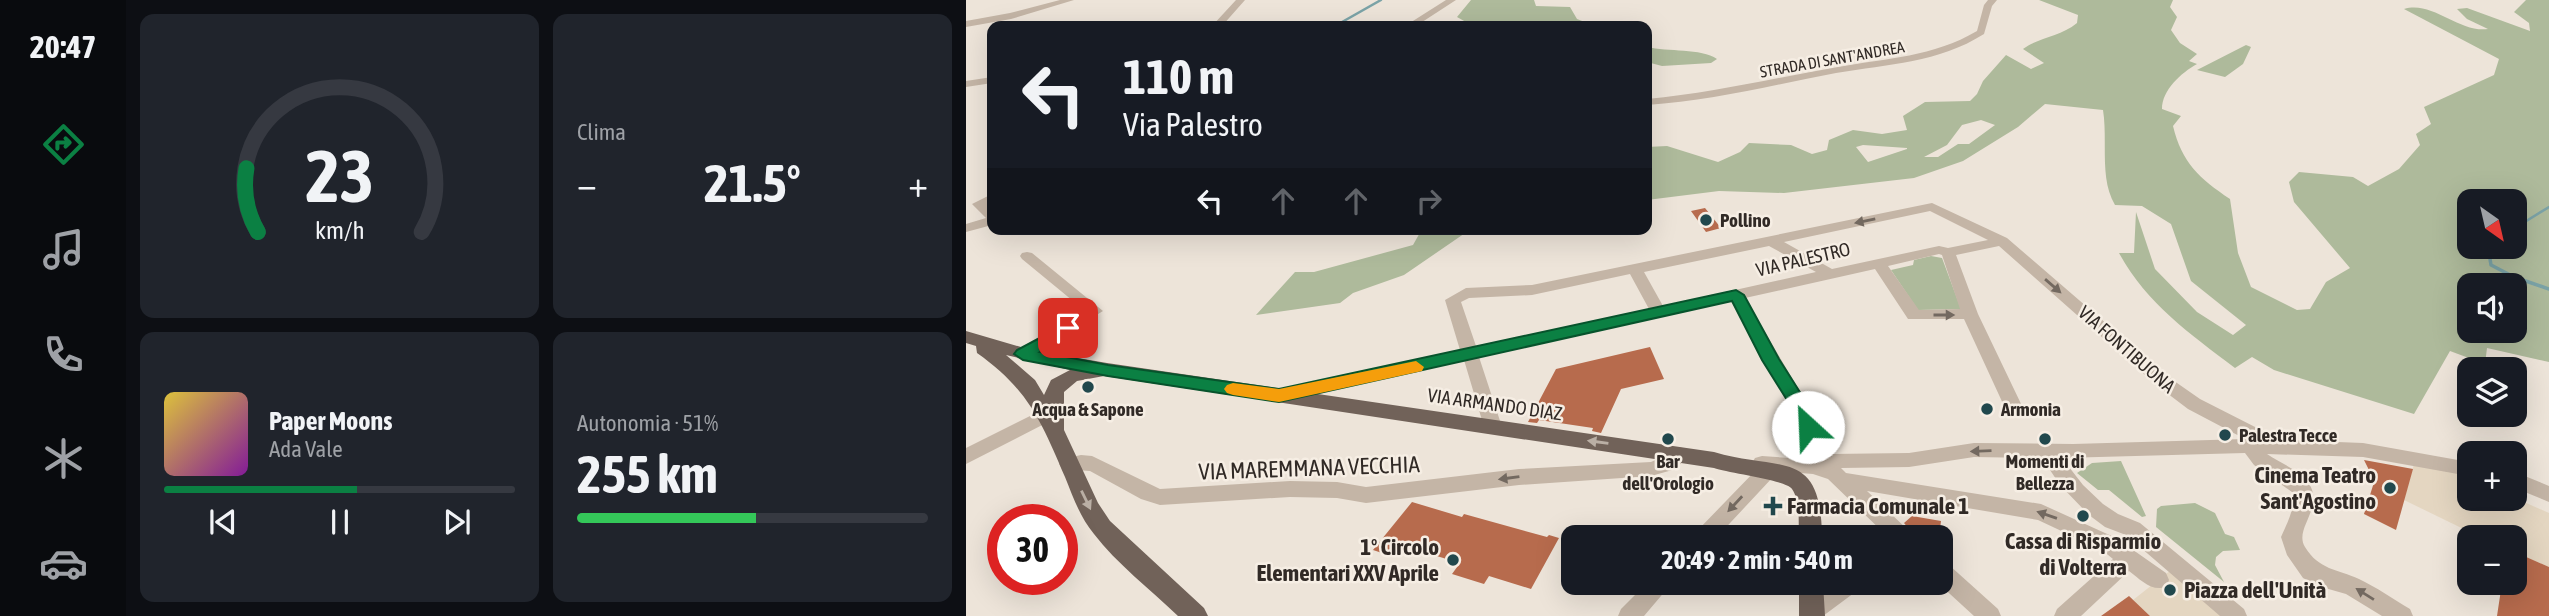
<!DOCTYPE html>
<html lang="it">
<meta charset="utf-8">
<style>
body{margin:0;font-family:"Asap Condensed",sans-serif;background:#20242c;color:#f1f3f6;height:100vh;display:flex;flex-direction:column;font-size:26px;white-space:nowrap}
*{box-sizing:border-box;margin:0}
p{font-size:23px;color:#9ea1a6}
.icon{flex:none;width:38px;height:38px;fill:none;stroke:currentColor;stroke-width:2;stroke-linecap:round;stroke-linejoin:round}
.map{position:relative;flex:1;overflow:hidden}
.details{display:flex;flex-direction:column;gap:14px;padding:14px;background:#0d0f14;width:840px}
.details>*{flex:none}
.banner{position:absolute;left:21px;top:21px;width:665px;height:214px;border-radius:14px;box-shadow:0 7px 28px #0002;background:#171b24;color:#f1f3f6;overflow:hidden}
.needle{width:46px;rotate:146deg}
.buttons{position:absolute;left:1491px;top:189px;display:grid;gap:14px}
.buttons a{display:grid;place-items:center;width:70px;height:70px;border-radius:14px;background:#171b24;box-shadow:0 7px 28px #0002;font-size:35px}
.speed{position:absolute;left:21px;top:504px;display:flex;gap:14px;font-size:35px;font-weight:700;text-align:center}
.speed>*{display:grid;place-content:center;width:91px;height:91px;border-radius:50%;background:#171b24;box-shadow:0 7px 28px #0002;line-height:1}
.speed .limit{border:10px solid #d22;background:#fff;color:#111}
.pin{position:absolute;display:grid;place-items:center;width:60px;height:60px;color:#fff;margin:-30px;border-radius:14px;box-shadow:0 4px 10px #0006}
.me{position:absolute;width:77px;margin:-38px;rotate:335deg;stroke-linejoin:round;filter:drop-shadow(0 0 5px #0008)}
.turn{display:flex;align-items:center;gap:24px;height:147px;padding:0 21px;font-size:32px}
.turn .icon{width:91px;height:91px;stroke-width:2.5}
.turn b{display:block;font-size:49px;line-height:60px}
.lanes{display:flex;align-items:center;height:66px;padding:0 21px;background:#0003;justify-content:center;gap:35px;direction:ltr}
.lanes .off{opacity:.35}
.big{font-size:52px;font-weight:700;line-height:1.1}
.details .widget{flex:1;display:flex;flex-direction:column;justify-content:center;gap:10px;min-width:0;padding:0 24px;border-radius:14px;background:#20242c}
.details .dial{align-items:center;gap:0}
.dial svg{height:182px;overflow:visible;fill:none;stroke:#363941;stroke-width:7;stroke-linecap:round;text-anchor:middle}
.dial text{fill:#f1f3f6;stroke:none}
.song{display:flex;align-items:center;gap:21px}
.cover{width:84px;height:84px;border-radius:10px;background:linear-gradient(135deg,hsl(50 70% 55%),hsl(290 70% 35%))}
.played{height:7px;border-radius:4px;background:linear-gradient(90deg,#0b8043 55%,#363941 55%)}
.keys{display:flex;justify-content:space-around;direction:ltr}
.heat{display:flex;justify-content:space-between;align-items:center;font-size:38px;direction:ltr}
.charge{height:10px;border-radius:5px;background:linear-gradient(90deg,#34c759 51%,#363941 0)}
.details .tiles{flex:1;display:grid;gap:14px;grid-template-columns:repeat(2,1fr)}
.trip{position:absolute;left:595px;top:525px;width:392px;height:70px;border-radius:14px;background:#171b24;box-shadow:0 7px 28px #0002;font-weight:700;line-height:70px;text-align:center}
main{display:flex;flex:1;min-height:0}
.menu{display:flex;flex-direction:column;width:126px;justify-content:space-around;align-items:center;background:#090b0e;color:#9ea1a6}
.menu .icon{width:49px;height:49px}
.menu .selected{color:#0b8043}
.menu b{font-size:32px;color:#f1f3f6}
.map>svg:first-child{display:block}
</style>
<main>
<nav class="menu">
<b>20:47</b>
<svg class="icon selected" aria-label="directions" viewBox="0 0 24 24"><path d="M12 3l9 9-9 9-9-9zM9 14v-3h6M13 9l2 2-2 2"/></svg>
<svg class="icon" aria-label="music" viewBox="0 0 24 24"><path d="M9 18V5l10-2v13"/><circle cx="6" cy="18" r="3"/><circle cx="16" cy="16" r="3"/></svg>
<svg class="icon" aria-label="phone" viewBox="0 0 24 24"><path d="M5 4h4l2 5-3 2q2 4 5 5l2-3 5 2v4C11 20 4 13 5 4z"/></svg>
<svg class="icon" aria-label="climate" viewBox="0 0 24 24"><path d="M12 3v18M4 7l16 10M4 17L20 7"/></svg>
<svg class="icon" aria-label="car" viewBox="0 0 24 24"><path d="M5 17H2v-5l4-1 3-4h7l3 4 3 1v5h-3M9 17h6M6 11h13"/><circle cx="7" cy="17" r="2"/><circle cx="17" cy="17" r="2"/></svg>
</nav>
<section class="details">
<div class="tiles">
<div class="widget dial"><svg viewBox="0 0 100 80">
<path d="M14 69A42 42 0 1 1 86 69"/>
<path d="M14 69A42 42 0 0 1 9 41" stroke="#0b8043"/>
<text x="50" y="56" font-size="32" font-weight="700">23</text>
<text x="50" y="72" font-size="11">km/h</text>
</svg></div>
<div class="widget"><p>Clima</p>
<div class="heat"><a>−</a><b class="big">21.5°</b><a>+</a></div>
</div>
<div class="widget">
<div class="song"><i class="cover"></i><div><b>Paper Moons</b><p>Ada Vale</p></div></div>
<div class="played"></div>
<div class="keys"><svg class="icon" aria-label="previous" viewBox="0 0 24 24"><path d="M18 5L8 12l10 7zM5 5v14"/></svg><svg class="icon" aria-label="pause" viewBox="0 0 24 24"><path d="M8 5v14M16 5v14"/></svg><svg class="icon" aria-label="next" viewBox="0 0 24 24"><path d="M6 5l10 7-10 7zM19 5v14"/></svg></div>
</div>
<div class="widget"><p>Autonomia · 51%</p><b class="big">255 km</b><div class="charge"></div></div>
</div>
</section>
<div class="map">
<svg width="1583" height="616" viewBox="0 0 1583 616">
<rect width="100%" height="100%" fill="#ede4d9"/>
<path fill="#aeba9b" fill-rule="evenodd" d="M 505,0 L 568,0 L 570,6 L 604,7 L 611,19 L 629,26 L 507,26 L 491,17 Z
M 1073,0 L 1207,0 L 1204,7 L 1211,17 L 1205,30 L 1214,43 L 1231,54 L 1223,61 L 1231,64 C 1215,73 1196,90 1196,109 L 1215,116 L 1207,126 C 1216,163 1233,178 1264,199 L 1272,253 L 1285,287 L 1331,310 L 1344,309 L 1360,282 L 1384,268 L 1328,202 L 1323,182 L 1333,172 L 1387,177 L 1402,186 L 1433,169 L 1454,145 L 1450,134 L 1465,124 L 1458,107 L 1528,75 L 1533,59 L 1438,9 C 1466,0 1493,33 1522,29 L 1501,19 L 1491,9 L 1501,8 L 1564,31 L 1563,23 L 1548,12 L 1560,0 L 1583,0 L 1583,362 L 1521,348 L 1519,364 L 1484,351 L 1448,414 L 1308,370 L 1286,357 L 1269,368 C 1223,333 1181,304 1153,253 L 1168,253 L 1170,212 L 1189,269 L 1231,312 L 1267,335 L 1280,325 L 1225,281 L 1205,224 L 1176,206 L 1149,205 C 1133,178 1142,141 1137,110 L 1079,104 L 1052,127 L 997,161 L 948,178 L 818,193 L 753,191 L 681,200 L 681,147 L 701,146 L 752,162 L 774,152 L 783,143 L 825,145 L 846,154 L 861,150 L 863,140 L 887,130 L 916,134 L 941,130 L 937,116 L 959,102 L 1004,101 L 1011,94 L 1017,81 L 1040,55 L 1065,69 L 1078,63 L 1057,49 C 1073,37 1094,37 1111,23 L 1112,15 ZM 1015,120 L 1029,125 L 1003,144 L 992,144 L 972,157 L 958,157 L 981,145 L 996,125 ZM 897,145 L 941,148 L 941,149 L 902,162 L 890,147 ZM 1503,201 L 1549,201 L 1549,247 L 1503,247 ZM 1503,285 L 1549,285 L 1549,331 L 1503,331 Z
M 1280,45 L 1285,47 L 1277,64 L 1259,77 L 1231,70 Z
M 681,47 C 702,52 735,48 751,59 L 745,63 L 696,66 L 681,62 Z
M 456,229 L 505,229 L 438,275 L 387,293 L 374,303 L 290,315 L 329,272 L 348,272 L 447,245 Z
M 965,256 L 976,258 L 995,309 L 952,310 L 925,270 L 947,265 L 948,260 Z
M 1155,461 L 1180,516 L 1176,517 L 1143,490 L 1132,490 L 1111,473 L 1126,463 Z
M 1229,503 L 1249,513 L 1259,534 L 1268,537 L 1274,550 L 1257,551 L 1250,557 L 1249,565 L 1258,582 L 1190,527 L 1191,509 L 1195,506 Z"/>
<path fill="#e4d6c1" d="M 1448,464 L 1503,474 L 1503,499 L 1549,498 L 1583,513 L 1583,567 L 1549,552 L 1549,537 L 1514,537 L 1438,500 Z
M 1205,570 L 1259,616 L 1184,616 L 1167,600 Z"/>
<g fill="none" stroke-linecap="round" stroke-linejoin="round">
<path stroke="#7ba3a7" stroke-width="2.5" d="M 369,26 L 415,0
M 1549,228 L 1583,207"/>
<path stroke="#7ba3a7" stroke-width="3.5" d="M 1533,247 L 1524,259 L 1525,265 L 1548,277 L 1583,289"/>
</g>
<path fill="#b76b4d" d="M 739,208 L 755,228 L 740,232 L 725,211 Z
M 684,347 L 698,379 L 655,389 L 635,433 L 626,431 L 627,428 L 573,420 L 571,423 L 562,422 L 590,369 Z
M 1398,460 L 1447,469 L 1430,530 L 1398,514 L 1410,476 L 1405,474 Z
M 446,502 L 496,517 L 498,514 L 581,537 L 583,535 L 593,538 L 565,589 L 523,576 L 518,584 L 486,574 L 494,563 L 444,548 L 439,555 L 422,550 L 419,554 L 407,550 Z
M 946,516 L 975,521 L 974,529 L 963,537 L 950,537 L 938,523 Z
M 1549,552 L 1583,567 L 1583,616 L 1531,616 L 1536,583 L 1549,583 Z
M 1163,596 L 1184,616 L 1135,616 Z"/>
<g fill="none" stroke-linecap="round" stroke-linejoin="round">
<path fill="#c4b5a6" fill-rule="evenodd" d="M 94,0 L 108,0 L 45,19 L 0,27 L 0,21 L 44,13 Z
M 270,0 L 279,0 L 256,26 L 246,26 Z
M 480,0 L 490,0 L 450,26 L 439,26 Z
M 1022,0 L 1031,0 L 1026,6 L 1018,34 C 972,63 923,64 870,73 C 807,85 745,101 681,105 L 681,99 C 746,93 808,78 872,67 C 921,58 967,57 1011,31 L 1018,5 Z
M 26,77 L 26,83 L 0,87 L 0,81 Z
M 26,194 L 26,203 L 22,205 L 26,209 L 26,225 L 0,232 L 0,224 L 20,218 L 6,204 Z
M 966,203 L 1041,238 L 1201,376 L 1234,399 L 1293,429 L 1298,439 L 1397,443 L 1503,462 L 1503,476 L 1397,457 L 1301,454 C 1314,463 1331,469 1341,481 C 1361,506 1327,528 1339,547 C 1353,570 1371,569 1393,579 C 1410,587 1427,599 1444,609 L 1447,616 L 1416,616 L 1380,594 L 1352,586 L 1337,578 L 1321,555 L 1315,537 C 1321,523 1330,508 1326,492 L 1288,465 L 1279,453 L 1096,458 L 1117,485 L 1137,504 L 1152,514 L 1174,523 L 1278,609 L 1281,616 L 1254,616 L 1160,535 L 1139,527 L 1123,515 L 1094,485 L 1076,458 L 1008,457 L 943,467 L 875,468 L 880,473 L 1075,504 L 1150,538 L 1200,573 L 1203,580 L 1200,587 C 1185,592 1174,579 1163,571 L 1115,616 L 1088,616 L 1091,609 L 1147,559 L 1136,550 L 1072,520 L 901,491 L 943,531 L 946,537 L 922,537 L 862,479 L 847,474 L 809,471 L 807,477 L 751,537 L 728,537 L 731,531 L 791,469 L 786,463 L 789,458 L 796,456 L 823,458 L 821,453 L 833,427 L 832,419 L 765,301 L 513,357 L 536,427 L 534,432 L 527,434 L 520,432 L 518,427 L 498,360 L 314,401 L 308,399 L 305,395 L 308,391 L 314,389 L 494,350 L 479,300 L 500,288 L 566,285 ZM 964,211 L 1022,240 L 982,248 L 973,246 L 866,269 L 818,242 ZM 803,246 L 850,272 L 697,306 L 678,272 ZM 1033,246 L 1189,384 L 1222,409 L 1279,439 L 1107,444 L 1008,443 L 943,453 L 865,454 L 847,460 L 835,459 L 851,427 L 850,419 L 779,298 L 909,269 L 942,319 L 998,319 L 1039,408 L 1042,413 L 1054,413 L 1057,408 L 1012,314 L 990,255 ZM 973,254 L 976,255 L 994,309 L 953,310 L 922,266 ZM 664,274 L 683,309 L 510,346 L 495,302 L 503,298 L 566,295 Z
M 61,252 L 66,253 L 137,311 L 57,360 L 51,358 L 49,354 L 51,350 L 118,310 L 56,259 L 54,256 L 56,253 Z
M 78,409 L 84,411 L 87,416 L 84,421 L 0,464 L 0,448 Z
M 713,447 L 720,449 L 723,454 L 710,469 L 685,476 L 553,485 L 400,503 L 371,498 L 324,497 L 194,505 L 175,499 L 124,471 L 96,469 L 93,464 L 96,459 L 115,455 L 126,456 L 194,489 L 324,481 L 371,482 L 400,487 L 553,469 L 685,462 C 696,458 702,450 713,447 Z
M 1549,472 L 1583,486 L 1583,502 L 1549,488 Z
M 975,563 L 983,565 L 1032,609 L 1035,616 L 1008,616 L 972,583 L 975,583 Z
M 681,583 L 706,583 L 678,616 L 652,616 L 655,609 Z
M 867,583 L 895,583 L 892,590 L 857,616 L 837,616 L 835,611 L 838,604 Z"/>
<path fill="#716259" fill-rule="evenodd" d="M 0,331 L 65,350 L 141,363 L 748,452 C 815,472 855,447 856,537 L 833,537 C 832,523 835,502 826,489 C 820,480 762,473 748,468 L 138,376 L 111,381 L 98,392 L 98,430 L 132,503 L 144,521 L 238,608 L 242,616 L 212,616 C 185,590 150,563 128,534 C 114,517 107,497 99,477 C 75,421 62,389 11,353 L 10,346 L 0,343 ZM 40,355 L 104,370 L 85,380 L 78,395 L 69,380 Z
M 833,583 L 857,583 L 859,616 L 833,616 Z"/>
</g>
<defs><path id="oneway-solid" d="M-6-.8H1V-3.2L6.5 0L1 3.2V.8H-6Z" transform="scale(1.75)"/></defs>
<g fill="#736960">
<use href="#oneway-solid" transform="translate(899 221) rotate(168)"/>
<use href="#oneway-solid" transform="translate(1087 286) rotate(41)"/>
<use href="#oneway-solid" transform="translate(978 315)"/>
<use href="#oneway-solid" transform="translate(1015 451) rotate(178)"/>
<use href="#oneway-solid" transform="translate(543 478) rotate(172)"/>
<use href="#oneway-solid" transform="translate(769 504) rotate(133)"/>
<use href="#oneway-solid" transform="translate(1081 515) rotate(-161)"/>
<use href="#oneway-solid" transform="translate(1399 594) rotate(-148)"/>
</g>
<g fill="#baafa5">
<use href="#oneway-solid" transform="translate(632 442) rotate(-172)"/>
<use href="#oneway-solid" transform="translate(120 500) rotate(64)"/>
</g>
<path fill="#0b8043" stroke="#07532c" stroke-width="2" d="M 770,290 L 778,295 L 813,359 L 849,416 L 851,427 L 849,432 L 836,432 L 831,416 L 796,360 L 766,301 L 313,402 L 142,376 L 57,360 L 48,354 L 51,350 L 102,323 L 110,328 L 108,332 L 74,352 L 142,365 L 313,389 Z"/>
<path fill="#f59e0b" d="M 450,361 L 458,367 L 456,371 L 313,402 L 267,395 L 261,393 L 258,389 L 261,385 L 267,383 L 313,389 Z"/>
<g fill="#21484d" stroke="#f6eee4" stroke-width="2.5">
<circle cx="740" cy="220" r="7"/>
<circle cx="122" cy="387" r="7"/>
<circle cx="1021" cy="409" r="7"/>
<circle cx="1259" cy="435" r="7"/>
<circle cx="702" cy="439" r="7"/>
<circle cx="1079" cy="439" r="7"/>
<circle cx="1424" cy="488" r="7"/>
<path d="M803.5 495.5h7v7h7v7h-7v7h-7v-7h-7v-7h7z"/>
<circle cx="1117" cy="516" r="7"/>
<circle cx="487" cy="560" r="7"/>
<circle cx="1204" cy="590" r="7"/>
</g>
<g text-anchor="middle" stroke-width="5" stroke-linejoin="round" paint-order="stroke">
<g font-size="16" fill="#312a26" stroke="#f6eee4">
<text transform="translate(866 59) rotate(-10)" y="6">STRADA DI SANT'ANDREA</text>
</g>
<g font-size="19" font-weight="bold" fill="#312a26" stroke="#f6eee4" text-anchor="start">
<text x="754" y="227">Pollino</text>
<text x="122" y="416" text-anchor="middle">Acqua &amp; Sapone</text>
<text x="1035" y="416">Armonia</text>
<text x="1273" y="442">Palestra Tecce</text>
<text x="702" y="468" text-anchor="middle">Bar<tspan x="702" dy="22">dell'Orologio</tspan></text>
<text x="1079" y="468" text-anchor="middle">Momenti di<tspan x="1079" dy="22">Bellezza</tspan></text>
</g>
<g font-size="19" fill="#312a26" stroke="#f6eee4">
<text transform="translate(837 259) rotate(-13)" y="7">VIA PALESTRO</text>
<text transform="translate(1161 349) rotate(41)" y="7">VIA FONTIBUONA</text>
<text transform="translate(529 404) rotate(8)" y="7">VIA ARMANDO DIAZ</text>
</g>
<g font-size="23" fill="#312a26" stroke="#f6eee4">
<text transform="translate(343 468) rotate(-2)" y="8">VIA MAREMMANA VECCHIA</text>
</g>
<g font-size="23" font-weight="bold" fill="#312a26" stroke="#f6eee4" text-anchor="end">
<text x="1410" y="483">Cinema Teatro<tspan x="1410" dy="26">Sant'Agostino</tspan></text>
<text x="821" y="514" text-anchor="start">Farmacia Comunale 1</text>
<text x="1117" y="549" text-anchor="middle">Cassa di Risparmio<tspan x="1117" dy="26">di Volterra</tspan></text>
<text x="473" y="555">1° Circolo<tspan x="473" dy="26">Elementari XXV Aprile</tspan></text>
<text x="1218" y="598" text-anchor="start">Piazza dell'Unità</text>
</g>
</g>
</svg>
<div class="buttons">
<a><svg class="needle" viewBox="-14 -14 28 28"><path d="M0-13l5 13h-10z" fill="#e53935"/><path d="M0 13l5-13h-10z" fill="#9ea1a6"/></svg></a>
<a><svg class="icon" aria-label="sound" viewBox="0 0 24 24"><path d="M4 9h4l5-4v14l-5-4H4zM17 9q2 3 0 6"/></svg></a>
<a><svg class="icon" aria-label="layers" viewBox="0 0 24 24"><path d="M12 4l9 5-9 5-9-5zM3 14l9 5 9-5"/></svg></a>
<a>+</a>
<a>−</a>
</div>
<div class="speed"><div class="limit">30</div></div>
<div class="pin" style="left:102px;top:328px;background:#d93025"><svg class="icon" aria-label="arrive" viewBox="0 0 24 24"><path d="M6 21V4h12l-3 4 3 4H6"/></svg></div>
<svg class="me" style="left:842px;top:427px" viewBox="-20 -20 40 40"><circle r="19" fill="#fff"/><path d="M0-13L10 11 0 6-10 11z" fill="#0b8043"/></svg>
<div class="trip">20:49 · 2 min · 540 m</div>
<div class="banner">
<div class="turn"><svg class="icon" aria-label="left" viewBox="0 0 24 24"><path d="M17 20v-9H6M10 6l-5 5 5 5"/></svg><div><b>110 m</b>Via Palestro</div></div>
<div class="lanes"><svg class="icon" aria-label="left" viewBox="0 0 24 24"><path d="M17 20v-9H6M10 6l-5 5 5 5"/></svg><svg class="icon off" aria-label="ahead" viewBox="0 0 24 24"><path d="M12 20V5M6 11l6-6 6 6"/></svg><svg class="icon off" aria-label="ahead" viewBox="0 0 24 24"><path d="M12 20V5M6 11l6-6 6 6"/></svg><svg class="icon off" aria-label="right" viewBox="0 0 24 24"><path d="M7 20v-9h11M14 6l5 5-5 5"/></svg></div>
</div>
</div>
</main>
